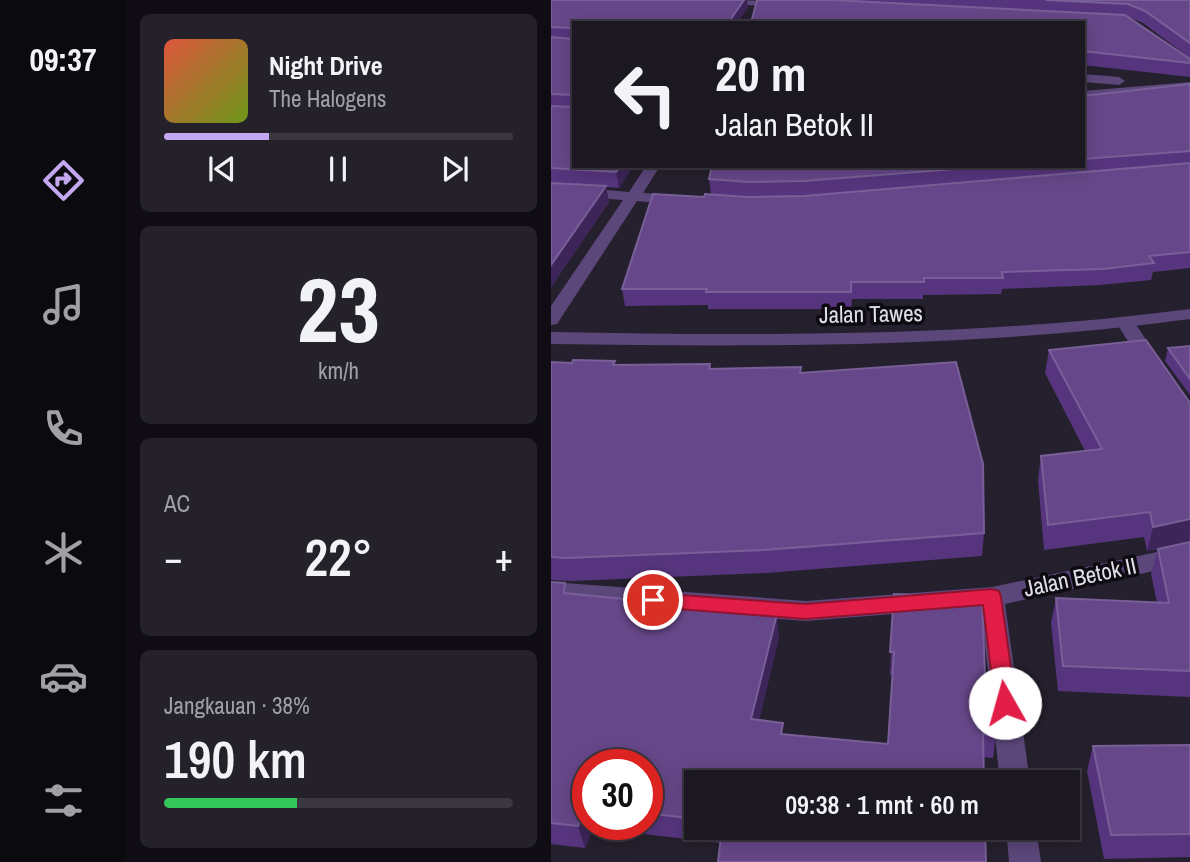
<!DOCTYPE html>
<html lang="id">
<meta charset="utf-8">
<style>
body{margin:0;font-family:"Archivo Narrow",sans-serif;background:#25212a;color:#f1f3f6;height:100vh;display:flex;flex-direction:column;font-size:26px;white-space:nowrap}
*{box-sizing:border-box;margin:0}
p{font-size:23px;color:#a0a0a5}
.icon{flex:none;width:38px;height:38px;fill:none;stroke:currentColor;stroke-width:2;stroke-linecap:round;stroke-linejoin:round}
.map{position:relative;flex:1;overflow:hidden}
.sheet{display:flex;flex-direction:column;gap:14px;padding:14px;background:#0f0d13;width:425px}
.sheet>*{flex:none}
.guide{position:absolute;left:21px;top:21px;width:513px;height:147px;border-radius:0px;box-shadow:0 4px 18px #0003,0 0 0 2px #3a3740;background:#1c1822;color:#f1f3f6;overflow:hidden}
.speed{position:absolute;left:21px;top:749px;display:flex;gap:14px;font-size:35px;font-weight:700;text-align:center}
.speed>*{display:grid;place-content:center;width:91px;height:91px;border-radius:50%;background:#1c1822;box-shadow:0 4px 18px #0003,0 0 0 2px #3a3740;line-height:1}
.speed .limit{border:10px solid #d22;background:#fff;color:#111}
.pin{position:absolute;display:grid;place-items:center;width:60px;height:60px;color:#fff;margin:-30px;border:4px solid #fff;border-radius:50%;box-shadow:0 2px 7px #0007}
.me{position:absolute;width:77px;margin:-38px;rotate:353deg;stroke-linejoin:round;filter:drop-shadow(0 0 5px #0008)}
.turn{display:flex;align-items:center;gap:24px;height:147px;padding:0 28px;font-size:32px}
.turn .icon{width:91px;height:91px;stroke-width:2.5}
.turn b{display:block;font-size:49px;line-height:60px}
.big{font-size:52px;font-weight:600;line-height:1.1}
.sheet .tile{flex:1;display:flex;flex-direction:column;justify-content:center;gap:10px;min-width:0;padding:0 24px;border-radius:10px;background:#25212a}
.sheet .dial{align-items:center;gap:0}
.dial b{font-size:91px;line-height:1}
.song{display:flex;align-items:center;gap:21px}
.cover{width:84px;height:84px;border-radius:10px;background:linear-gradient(135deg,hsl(10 70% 55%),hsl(80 70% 35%))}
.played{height:7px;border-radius:4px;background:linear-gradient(90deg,#c4a7f1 30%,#3a3740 30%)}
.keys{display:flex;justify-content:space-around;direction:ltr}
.heat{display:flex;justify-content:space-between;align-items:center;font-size:38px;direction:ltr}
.charge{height:10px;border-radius:5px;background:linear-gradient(90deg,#34c759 38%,#3a3740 0)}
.trip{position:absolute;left:133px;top:770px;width:396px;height:70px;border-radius:0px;background:#1c1822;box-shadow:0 4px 18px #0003,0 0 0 2px #3a3740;font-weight:600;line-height:70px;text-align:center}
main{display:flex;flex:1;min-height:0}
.tab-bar{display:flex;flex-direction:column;width:126px;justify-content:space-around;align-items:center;background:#0b0a0e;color:#a0a0a5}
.tab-bar .icon{width:49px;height:49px}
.tab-bar .selected{color:#c4a7f1}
.tab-bar b{font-size:32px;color:#f1f3f6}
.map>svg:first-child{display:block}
</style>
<main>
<nav class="tab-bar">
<b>09:37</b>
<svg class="icon selected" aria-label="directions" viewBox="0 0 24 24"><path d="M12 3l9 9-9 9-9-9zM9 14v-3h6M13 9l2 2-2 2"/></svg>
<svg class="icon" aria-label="music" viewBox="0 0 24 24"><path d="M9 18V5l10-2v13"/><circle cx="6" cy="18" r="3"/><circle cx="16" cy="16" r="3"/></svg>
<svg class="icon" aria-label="phone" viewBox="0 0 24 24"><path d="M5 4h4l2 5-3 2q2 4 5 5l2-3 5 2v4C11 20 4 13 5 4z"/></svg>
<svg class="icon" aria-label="climate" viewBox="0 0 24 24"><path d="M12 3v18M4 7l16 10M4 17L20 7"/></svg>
<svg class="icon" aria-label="car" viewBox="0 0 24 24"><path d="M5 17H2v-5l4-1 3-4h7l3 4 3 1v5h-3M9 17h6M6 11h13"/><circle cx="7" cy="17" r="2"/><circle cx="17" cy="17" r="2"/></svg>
<svg class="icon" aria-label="filters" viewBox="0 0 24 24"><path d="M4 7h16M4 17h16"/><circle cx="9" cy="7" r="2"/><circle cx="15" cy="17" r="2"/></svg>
</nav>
<section class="sheet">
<div class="tile">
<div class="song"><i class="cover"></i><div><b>Night Drive</b><p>The Halogens</p></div></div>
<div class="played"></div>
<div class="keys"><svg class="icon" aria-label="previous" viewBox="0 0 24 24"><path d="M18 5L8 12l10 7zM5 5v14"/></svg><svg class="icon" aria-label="pause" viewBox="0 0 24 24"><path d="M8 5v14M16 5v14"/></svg><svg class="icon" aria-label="next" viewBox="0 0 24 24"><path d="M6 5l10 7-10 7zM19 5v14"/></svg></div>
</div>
<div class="tile dial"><b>23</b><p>km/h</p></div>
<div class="tile"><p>AC</p>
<div class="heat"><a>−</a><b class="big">22°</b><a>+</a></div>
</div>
<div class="tile"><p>Jangkauan · 38%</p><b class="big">190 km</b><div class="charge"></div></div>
</section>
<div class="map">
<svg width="639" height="862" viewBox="0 0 639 862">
<rect width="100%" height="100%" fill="#25202d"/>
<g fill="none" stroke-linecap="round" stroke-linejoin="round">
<path fill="#5c477a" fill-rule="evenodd" d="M 154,0 C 173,0 223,0 237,4 L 232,7 L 159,3 Z
M 532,74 L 568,77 L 574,81 L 568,85 L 532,82 Z
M 639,82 L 639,90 L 532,99 L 532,91 Z
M 95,166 L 109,166 L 92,193 L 127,195 L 135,200 L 127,205 L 86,201 L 6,324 L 0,325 L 0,306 L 72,200 L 0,195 L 0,185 L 78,192 Z
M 575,318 L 582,320 L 611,364 L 608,368 L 601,370 L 594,368 L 566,324 Z
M 639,545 L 639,563 L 454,604 L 479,782 L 449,782 L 430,607 L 255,621 L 0,602 L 0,582 L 255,601 L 441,587 Z
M 455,828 L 485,828 L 490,862 L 458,862 Z"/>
<path fill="#5c477a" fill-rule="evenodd" d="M 639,309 L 639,319 C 426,348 214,347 0,344 L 0,332 C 214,336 426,337 639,309 Z"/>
</g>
<path fill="#57357e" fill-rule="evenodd" d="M 0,0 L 196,0 L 197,8 L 23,23 L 23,166 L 82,166 L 68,188 L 55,187 L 58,202 L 0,287 Z
M 206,0 L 639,0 L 639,58 L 592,23 L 577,17 L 639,59 L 639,77 L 532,65 L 532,23 Z
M 639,84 L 639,268 L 602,272 L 600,280 L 549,285 L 451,289 L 450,294 L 372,295 L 372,299 L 301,299 L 300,309 L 157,309 L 157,305 L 74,306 L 71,289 L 153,197 L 160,194 L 158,179 L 161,166 L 532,166 L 532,96 Z
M 639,346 L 639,395 L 614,361 L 617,348 Z
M 498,350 L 639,403 L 639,697 L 507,691 L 500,623 L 505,598 L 606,603 L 600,574 L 607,549 L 612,548 L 596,551 L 593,537 L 493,550 L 487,480 L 490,456 L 534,451 L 494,373 Z
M 0,362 L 65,365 L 159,364 L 160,368 L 250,367 L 250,373 L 433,533 L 431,556 L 215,573 L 21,581 L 0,580 Z
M 0,582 L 17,593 L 228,637 L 208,720 L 233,734 L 337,744 L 342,675 L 339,675 L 343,594 L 434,675 L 445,735 L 442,758 L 432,757 L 145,782 L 145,828 L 434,828 L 169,843 L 42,828 L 34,848 L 0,844 ZM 37,765 L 96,765 L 96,824 L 37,824 Z
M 639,745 L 639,857 L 553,859 L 536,771 L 542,746 Z"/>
<path fill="#3d2559" d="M 193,0 L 196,0 L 197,8 L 186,23 L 177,23 Z
M 69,166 L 82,166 L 68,188 L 65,172 Z
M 55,186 L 58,202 L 0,287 L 0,265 Z
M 639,519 L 638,542 L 596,551 L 602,527 Z
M 226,614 L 228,637 L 203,742 L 200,719 Z
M 34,806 L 37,813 L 37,824 L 40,824 L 42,828 L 34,848 L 27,826 Z"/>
<path fill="#664789" stroke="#795f98" stroke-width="2" d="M 0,0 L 193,0 L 177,23 L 23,23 L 23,30 L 21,28 L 0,27 Z
M 206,0 L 281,0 L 574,15 L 639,59 L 639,63 L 532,51 L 532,23 L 200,23 Z
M 495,0 L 639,0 L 639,43 L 594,11 L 577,4 Z
M 23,32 L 23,166 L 69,166 L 65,172 L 0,168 L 0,106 L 22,107 L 22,95 L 0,94 L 0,37 L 21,39 Z
M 639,84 L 639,151 L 532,159 L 532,96 Z
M 639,163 L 639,252 L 598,256 L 603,263 L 552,269 L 451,272 L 452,278 L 373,278 L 373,282 L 300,282 L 300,292 L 155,292 L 156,289 L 71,289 L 102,194 L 153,197 L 154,194 L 196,197 L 253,196 Z
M 161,166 L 442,166 L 253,181 L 197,182 L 158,179 Z
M 0,183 L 55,186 L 0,265 Z
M 595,340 L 639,403 L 639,519 L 602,527 L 599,512 L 497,525 L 490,456 L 551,449 L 498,350 Z
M 639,346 L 639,379 L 617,348 Z
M 22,360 L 64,361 L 62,365 L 159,364 L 158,369 L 250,367 L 249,373 L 405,362 L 432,464 L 433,533 L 213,550 L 15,558 L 0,557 L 0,362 L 21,363 Z
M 639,542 L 639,671 L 512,666 L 505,598 L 618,603 L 607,549 Z
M 0,582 L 14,583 L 13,593 L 226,614 L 200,719 L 232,723 L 230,734 L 337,744 L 343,652 L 339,652 L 343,594 L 431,598 L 434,675 L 440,675 L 445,735 L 432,734 L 433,782 L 145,782 L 145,819 L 96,813 L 96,765 L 37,765 L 37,806 L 34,806 L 27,826 L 0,823 Z
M 639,745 L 639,834 L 560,835 L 542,746 Z
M 171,828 L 434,828 L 435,862 L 167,862 Z"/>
<path fill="#e11d48" stroke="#92132f" stroke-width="2" d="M 441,589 L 448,591 L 450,597 L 465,703 L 462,709 L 454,711 L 447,709 L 444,703 L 432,605 L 254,619 L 102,607 L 95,605 L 92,600 L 95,595 L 102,593 L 254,604 Z"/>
<g text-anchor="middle" stroke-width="7" stroke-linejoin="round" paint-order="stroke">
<g font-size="23" fill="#e1dee7" stroke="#0d0b11">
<text transform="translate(320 314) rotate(-1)" y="8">Jalan Tawes</text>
<text transform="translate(529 577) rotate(-12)" y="8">Jalan Betok II</text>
</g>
</g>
</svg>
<div class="speed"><div class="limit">30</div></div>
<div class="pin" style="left:102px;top:600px;background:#d93025"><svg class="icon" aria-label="arrive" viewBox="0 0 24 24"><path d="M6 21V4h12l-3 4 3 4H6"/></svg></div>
<svg class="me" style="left:454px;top:703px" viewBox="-20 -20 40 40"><circle r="19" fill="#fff"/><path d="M0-13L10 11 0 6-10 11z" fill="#e11d48"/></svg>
<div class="trip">09:38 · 1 mnt · 60 m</div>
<div class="guide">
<div class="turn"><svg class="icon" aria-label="left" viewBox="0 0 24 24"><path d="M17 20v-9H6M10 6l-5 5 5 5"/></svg><div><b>20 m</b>Jalan Betok II</div></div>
</div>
</div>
</main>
